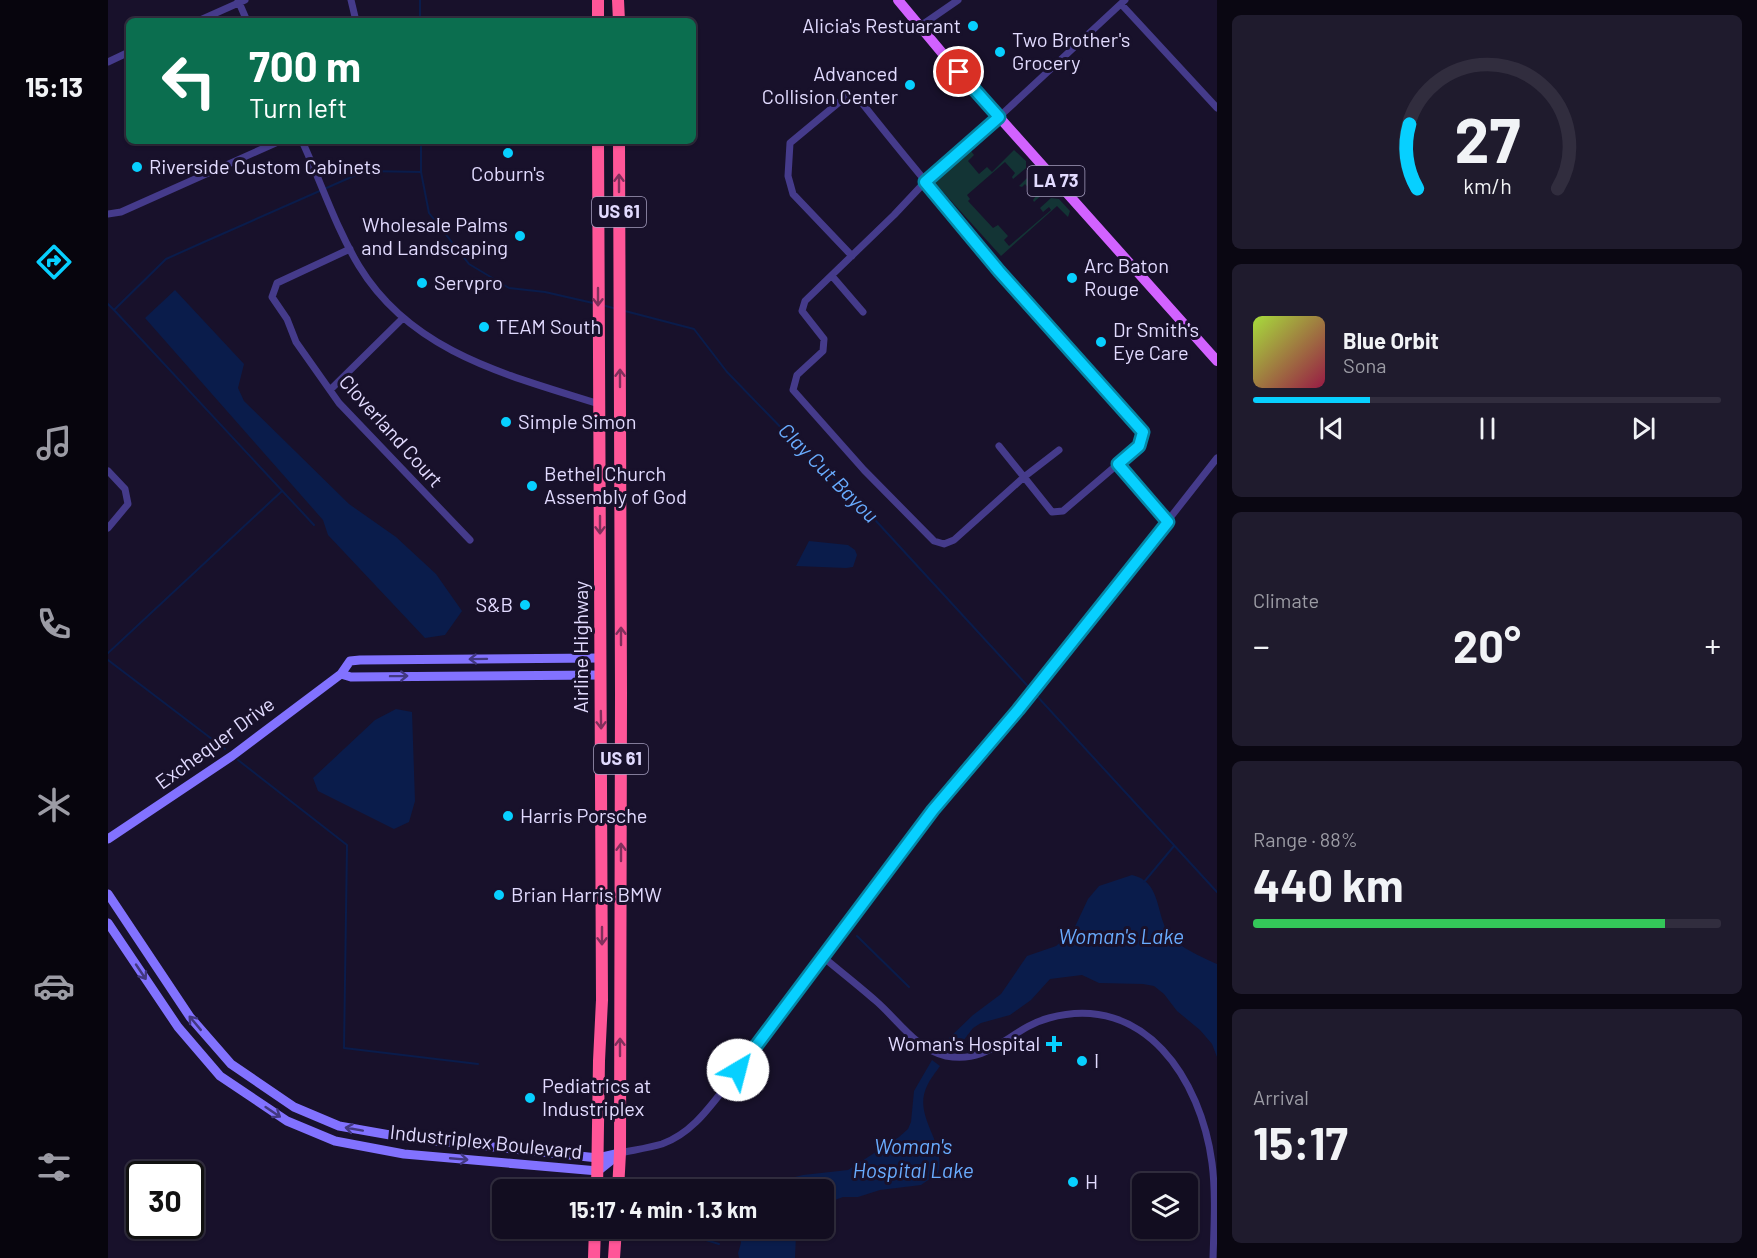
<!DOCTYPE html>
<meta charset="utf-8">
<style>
body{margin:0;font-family:Barlow,sans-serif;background:#1f1b2d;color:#f1f3f6;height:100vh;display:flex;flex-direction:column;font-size:22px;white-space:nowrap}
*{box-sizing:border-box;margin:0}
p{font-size:20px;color:#9c9ca5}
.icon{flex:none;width:33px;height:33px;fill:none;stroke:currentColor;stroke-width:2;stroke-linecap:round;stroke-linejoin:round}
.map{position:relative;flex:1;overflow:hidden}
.details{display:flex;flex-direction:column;gap:15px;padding:15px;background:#0a0712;width:540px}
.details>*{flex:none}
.banner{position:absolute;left:18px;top:18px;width:570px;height:126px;border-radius:9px;box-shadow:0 2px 4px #0004,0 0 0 2px #312d3e;background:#0b6e4f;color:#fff;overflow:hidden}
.fabs{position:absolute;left:1024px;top:1173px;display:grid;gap:12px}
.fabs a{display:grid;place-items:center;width:66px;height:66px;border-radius:9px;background:#120d20;box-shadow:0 2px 4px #0004,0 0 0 2px #312d3e;font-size:30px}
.speed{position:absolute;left:18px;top:1161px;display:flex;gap:12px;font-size:30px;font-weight:700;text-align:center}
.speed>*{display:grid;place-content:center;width:78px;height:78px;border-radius:50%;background:#120d20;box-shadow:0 2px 4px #0004,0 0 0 2px #312d3e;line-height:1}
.speed .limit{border:3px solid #111;border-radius:9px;background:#fff;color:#111}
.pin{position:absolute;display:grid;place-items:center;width:51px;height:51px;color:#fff;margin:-26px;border:3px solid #fff;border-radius:50%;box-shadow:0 2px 6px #0007}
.me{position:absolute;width:66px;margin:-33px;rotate:37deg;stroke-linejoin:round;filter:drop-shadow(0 0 4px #0008)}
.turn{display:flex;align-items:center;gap:21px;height:126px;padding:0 24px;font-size:27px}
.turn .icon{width:78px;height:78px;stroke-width:2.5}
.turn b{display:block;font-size:42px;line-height:51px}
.big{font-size:45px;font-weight:700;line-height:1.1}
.details .widget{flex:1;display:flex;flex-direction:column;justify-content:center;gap:9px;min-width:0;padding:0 21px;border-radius:9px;background:#1f1b2d}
.details .dial{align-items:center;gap:0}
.dial svg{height:156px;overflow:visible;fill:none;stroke:#312d3e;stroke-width:7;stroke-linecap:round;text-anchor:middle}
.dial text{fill:#f1f3f6;stroke:none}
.song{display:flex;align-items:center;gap:18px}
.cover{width:72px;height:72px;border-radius:9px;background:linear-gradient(135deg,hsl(80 70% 55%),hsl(340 70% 35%))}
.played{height:6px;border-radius:3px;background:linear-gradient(90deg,#07d0ff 25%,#312d3e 25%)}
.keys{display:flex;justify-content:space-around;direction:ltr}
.heat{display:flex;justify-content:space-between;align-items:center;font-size:33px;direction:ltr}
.charge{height:9px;border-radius:4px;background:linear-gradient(90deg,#34c759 88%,#312d3e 0)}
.trip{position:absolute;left:384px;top:1179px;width:342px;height:60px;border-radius:9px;background:#120d20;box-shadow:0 2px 4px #0004,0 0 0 2px #312d3e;font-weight:700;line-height:60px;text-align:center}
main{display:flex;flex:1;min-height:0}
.menu{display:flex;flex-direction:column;width:108px;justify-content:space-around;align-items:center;background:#07050d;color:#9c9ca5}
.menu .icon{width:42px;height:42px}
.menu .current{color:#07d0ff}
.menu b{font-size:27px;color:#f1f3f6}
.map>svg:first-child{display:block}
</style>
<main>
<nav class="menu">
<b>15:13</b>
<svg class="icon current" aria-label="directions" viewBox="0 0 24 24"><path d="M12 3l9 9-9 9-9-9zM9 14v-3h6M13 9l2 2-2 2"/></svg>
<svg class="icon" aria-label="music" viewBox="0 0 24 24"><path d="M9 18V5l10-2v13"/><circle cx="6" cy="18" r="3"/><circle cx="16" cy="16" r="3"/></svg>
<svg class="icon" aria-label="phone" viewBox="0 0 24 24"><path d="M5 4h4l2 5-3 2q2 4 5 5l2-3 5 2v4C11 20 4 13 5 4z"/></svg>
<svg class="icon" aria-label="climate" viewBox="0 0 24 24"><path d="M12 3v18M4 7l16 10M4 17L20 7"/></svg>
<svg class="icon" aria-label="car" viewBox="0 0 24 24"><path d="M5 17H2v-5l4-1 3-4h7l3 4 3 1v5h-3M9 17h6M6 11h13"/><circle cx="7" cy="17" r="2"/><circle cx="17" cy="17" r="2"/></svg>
<svg class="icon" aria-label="filters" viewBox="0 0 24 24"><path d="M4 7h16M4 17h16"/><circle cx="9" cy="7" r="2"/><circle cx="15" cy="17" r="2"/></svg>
</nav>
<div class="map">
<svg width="1109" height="1258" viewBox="0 0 1109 1258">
<rect width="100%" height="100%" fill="#18112b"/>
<path fill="#133435" d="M 886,127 L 887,130 L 863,151 L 866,155 L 860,161 L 871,174 L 879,167 L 884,172 L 906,150 L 918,161 L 918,168 L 905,179 L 904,177 L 907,173 L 897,162 L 859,195 L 862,199 L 860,201 L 885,228 L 890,225 L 900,236 L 896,240 L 901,246 L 943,210 L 941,207 L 935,212 L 932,208 L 943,198 L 951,199 L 962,211 L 960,217 L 949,206 L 893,256 L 827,183 C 834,166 870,138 886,127 Z
M 926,174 C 945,183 938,192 926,202 L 925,200 L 928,196 L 917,184 L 914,187 L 911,186 L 921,176 Z"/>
<path fill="#0a1c4b" d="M 67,290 L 136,364 L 130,388 L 136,401 L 241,504 L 288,537 L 328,574 L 354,611 L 337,635 L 317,638 L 220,535 L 215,520 L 37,318 Z
M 701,541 L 740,545 L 747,550 L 749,555 L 745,567 L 738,568 L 688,566 Z
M 288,709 L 304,712 L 307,801 L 301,822 L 286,829 L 210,791 L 205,778 L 267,720 Z
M 1024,875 C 1052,881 1048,911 1059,931 C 1067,946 1094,957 1109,964 L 1109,1057 L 1104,1044 L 1092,1030 L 1069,1011 L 1056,994 L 1046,986 L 1035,984 L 991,983 L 974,975 L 942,979 L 923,1000 L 902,1015 L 873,1023 L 865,1028 L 849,1049 L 838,1041 L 865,1015 L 893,994 L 919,956 L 948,946 L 964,933 L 980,899 L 991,886 Z
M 824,1060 L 832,1066 C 828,1072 822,1079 819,1086 C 804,1117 839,1142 830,1173 L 813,1185 L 772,1190 L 750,1197 L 735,1197 L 716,1204 L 716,1190 L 655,1189 L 675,1180 L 695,1175 L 740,1170 L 791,1137 L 800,1129 L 803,1122 L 806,1091 Z
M 631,1229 L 691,1229 L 688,1235 L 687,1258 L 631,1258 L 630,1253 L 633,1243 Z"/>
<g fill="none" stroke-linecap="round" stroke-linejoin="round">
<path stroke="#0a1c4b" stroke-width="2" d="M 312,0 L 312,21
M 313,141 L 313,172 L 321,213 L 361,264 L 401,288 L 437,292 L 485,303
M 0,304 L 6,310 L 58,259 L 96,242 L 257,171 L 313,172
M 494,305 L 509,309
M 6,310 L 206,525
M 517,311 L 586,329 L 619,372 L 686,441 L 758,510 L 1109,892
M 0,653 L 174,491
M 0,660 L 117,749
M 130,760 L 239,845 L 236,1048 L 370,1064
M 1036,882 L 1066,846
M 749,936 L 801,987
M 559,1228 L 611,1244"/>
<path stroke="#453b8b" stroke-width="7" d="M 130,0 L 139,21
M 243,0 L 248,21
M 1013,4 L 1109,108
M 90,21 L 137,0
M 811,27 L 850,0
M 0,62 L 21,52
M 194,141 C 213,182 228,228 251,266 C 304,353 400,375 491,404
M 0,214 L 13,212 L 172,141
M 242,249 L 169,283 L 164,297 L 179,319 L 188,342 L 231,403 L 362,540
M 744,256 L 685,194 L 680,176 L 682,143 L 741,94 L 750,98 C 841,213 937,322 1035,432 L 1031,446 L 955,511 L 944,512 L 916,477 L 846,540 L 836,544 L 826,541 L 756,470 L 685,390 L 689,375 L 715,351 L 716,339 L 694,311 L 697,301 L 786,215 L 817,182 L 891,117 L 1017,0
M 724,276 L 755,312
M 222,390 L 294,319
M 891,446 L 916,477 L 951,450
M 1010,464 L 1060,522
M 0,471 L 17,489 L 20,504 L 0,528
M 715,957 C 733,972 751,986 768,1001 C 790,1020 808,1049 838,1056 C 883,1065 902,1028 941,1018 C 1037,992 1093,1080 1104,1163 C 1108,1194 1106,1226 1105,1258
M 512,1153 C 526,1150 540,1148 554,1144 C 585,1133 603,1105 623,1080 L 826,810 L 938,676 L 1109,458"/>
<path stroke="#8272ff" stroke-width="9" d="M 233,674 L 242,661 L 252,660 L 492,658
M 233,674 L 243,677 L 492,675
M 0,839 L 124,756 L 233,674
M 0,894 L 82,1017 L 123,1064 L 186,1107 L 231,1126 L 299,1138 L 490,1158 L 512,1153
M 0,923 L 70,1027 L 112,1076 L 179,1121 L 227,1141 L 296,1154 L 490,1171 L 510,1155"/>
<path stroke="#d262ff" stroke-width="10" d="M 790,0 L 840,60 L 1109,361"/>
<path stroke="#ff5698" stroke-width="12" d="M 490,0 L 490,21
M 510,0 L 511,21
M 489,1190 L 491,1061 L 494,1000 L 490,141
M 510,1190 L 512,1153 L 513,692 L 511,141
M 486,1258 L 487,1228
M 506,1258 L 508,1228"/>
</g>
<defs><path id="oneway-shaft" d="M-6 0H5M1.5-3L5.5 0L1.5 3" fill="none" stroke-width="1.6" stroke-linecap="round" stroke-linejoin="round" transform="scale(1.5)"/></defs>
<g stroke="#80305c">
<use href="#oneway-shaft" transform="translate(511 183) rotate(-90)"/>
<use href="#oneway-shaft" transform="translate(490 297) rotate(90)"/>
<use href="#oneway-shaft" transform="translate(512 378) rotate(-90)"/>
<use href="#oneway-shaft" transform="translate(492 525) rotate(90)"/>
<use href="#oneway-shaft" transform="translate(513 636) rotate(-90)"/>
<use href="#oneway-shaft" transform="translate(493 720) rotate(89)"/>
<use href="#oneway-shaft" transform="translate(513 852) rotate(-90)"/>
<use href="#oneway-shaft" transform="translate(494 936) rotate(90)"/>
<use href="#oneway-shaft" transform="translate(512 1047) rotate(-90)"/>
</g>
<g stroke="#423880">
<use href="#oneway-shaft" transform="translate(370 659) rotate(179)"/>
<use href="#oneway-shaft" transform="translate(291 676) rotate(-1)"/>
<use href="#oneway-shaft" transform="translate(33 972) rotate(56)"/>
<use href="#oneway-shaft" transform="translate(87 1023) rotate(-130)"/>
<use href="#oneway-shaft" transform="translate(165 1112) rotate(34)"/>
<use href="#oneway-shaft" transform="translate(246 1129) rotate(-170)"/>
<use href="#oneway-shaft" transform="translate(351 1159) rotate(5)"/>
</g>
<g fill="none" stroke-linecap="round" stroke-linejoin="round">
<defs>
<path id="route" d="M 630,1070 L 825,810 L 910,710 L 1060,522 L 1010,464 L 1031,446 L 1035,432 L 891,271 L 817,182 L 891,117 L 851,72"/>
</defs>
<use href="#route" stroke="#0587a6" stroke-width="15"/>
<use href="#route" stroke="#07d0ff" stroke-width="10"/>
</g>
<g fill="#07d0ff" stroke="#18112b" stroke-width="2">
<circle cx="865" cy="26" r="6"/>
<circle cx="892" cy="52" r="6"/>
<circle cx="802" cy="85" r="6"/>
<circle cx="400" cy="153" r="6"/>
<circle cx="29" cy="167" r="6"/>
<circle cx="412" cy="236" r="6"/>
<circle cx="964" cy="278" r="6"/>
<circle cx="314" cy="283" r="6"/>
<circle cx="376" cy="327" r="6"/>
<circle cx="993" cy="342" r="6"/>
<circle cx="398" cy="422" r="6"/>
<circle cx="424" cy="486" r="6"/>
<circle cx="417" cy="605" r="6"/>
<circle cx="400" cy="816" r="6"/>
<circle cx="391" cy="895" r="6"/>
<path d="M943 1035h6v6h6v6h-6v6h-6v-6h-6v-6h6z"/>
<circle cx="974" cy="1061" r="6"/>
<circle cx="422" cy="1098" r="6"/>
<circle cx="965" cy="1182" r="6"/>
</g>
<g text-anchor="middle" stroke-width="6" stroke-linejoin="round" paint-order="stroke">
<g fill="#18112b" stroke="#a59ebf" stroke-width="1.5">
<rect x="919.5" y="166" width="57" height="30" rx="4.5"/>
<rect x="484" y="197" width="54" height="30" rx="4.5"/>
<rect x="486" y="744" width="54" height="30" rx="4.5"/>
</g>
<g font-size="18" font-weight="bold" fill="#e2dbff">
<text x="948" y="187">LA 73</text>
<text x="511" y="218">US 61</text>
<text x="513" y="765">US 61</text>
</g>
<g font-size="20" fill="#e2dbff" stroke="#18112b" text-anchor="start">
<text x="853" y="33" text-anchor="end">Alicia's Restuarant</text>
<text x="904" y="47">Two Brother's<tspan x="904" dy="23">Grocery</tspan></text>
<text x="790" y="81" text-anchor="end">Advanced<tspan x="790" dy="23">Collision Center</tspan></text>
<text x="41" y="174">Riverside Custom Cabinets</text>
<text x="400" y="181" text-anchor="middle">Coburn's</text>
<text x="400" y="232" text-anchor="end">Wholesale Palms<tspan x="400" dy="23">and Landscaping</tspan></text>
<text x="976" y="273">Arc Baton<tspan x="976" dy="23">Rouge</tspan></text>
<text x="326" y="290">Servpro</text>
<text x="388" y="334">TEAM South</text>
<text x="1005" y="337">Dr Smith's<tspan x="1005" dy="23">Eye Care</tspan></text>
<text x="410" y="429">Simple Simon</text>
<text x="436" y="481">Bethel Church<tspan x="436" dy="23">Assembly of God</tspan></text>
<text x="405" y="612" text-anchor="end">S&amp;B</text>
<text x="412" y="823">Harris Porsche</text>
<text x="403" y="902">Brian Harris BMW</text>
<text x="932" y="1051" text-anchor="end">Woman's Hospital</text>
<text x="986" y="1068">I</text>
<text x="434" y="1093">Pediatrics at<tspan x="434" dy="23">Industriplex</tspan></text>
<text x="977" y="1189">H</text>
</g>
<g font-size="20" fill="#e2dbff" stroke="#18112b">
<text transform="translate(283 431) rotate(48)" y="7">Cloverland Court</text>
<text transform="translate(473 647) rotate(-90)" y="7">Airline Highway</text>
<text transform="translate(107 743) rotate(-36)" y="7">Exchequer Drive</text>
<text transform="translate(378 1142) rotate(6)" y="7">Industriplex Boulevard</text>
</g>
<g font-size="21" font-style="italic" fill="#69acff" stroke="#18112b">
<text transform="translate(720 473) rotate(45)" y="7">Clay Cut Bayou</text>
<text x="1013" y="944">Woman's Lake</text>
<text x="805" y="1154">Woman's<tspan x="805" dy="24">Hospital Lake</tspan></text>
</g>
</g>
</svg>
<div class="fabs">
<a><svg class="icon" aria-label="layers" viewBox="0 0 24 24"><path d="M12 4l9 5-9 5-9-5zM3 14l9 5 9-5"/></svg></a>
</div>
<div class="speed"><div class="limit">30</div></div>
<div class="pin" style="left:851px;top:72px;background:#d93025"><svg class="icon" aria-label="arrive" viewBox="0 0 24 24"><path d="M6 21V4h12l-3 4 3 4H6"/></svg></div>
<svg class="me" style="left:630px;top:1070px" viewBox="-20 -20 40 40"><circle r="19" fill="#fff"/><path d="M0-13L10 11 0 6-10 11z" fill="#07d0ff"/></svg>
<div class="trip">15:17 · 4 min · 1.3 km</div>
<div class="banner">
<div class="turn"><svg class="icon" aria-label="left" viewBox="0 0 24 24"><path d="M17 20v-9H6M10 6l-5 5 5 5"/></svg><div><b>700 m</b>Turn left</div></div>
</div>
</div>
<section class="details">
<div class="widget dial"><svg viewBox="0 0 100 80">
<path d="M14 69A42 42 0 1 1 86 69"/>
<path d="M14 69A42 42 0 0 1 10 36" stroke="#07d0ff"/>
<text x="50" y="56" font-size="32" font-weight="700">27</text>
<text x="50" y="72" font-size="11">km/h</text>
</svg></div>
<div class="widget">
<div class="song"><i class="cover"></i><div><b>Blue Orbit</b><p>Sona</p></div></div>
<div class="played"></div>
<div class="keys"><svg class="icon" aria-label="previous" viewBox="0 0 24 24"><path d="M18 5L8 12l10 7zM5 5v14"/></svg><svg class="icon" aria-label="pause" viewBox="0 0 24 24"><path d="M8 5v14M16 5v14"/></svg><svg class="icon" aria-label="next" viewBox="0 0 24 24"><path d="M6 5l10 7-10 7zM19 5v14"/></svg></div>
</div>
<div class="widget"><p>Climate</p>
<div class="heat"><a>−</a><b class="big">20°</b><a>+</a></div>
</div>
<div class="widget"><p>Range · 88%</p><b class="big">440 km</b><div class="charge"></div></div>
<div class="widget"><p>Arrival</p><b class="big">15:17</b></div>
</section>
</main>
